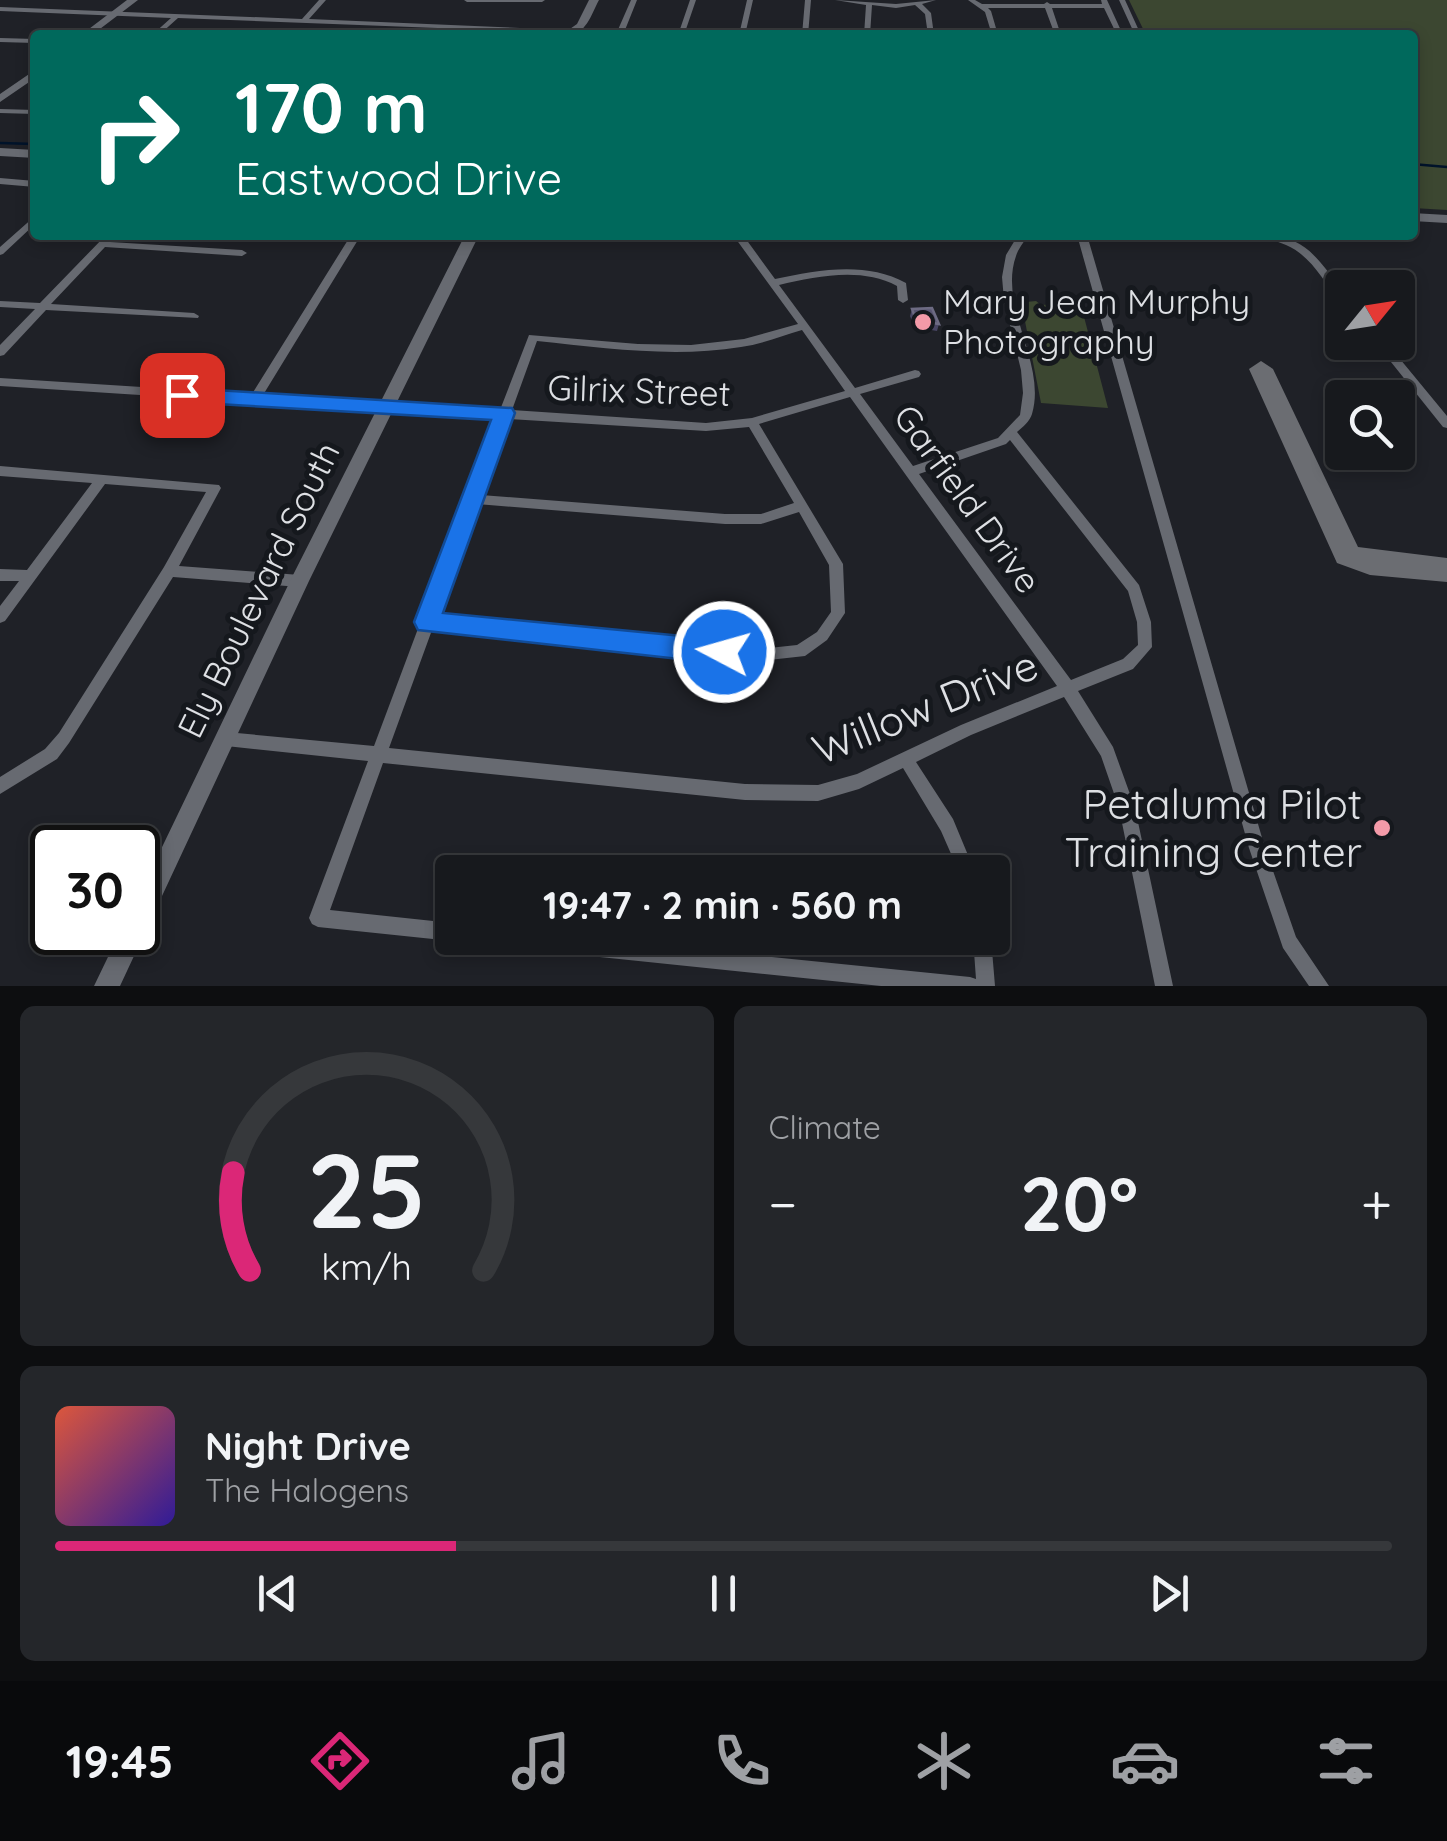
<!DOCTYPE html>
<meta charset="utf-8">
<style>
body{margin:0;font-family:Quicksand,sans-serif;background:#24262a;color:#f1f3f6;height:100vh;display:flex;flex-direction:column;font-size:38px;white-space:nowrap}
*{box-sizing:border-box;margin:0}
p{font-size:32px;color:#9ea0a4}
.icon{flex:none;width:55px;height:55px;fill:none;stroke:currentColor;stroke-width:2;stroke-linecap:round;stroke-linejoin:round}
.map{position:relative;height:986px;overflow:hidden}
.panel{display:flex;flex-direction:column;gap:20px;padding:20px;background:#0d0e10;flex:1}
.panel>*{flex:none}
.banner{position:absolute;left:30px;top:30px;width:1388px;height:210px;border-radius:10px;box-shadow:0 5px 15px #0003,0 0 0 2px #36383b;background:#00695c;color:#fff;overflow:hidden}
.needle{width:65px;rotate:60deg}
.fabs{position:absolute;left:1325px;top:270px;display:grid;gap:20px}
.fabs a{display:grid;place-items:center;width:90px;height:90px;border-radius:10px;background:#17191d;box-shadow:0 5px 15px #0003,0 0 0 2px #36383b;font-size:50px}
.speed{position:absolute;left:30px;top:825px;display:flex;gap:20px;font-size:50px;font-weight:700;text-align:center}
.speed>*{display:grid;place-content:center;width:130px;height:130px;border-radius:50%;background:#17191d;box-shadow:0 5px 15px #0003,0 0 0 2px #36383b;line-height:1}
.speed .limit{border:5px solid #111;border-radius:15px;background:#fff;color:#111}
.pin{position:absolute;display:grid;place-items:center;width:85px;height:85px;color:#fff;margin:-42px;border-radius:20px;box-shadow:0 5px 15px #0006}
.me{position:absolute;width:110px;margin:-55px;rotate:276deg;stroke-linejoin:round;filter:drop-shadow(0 0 8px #0008)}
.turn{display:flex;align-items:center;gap:35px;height:210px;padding:0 40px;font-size:45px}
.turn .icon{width:130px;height:130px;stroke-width:2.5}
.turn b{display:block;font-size:70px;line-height:85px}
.big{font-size:75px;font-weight:800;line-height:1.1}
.panel .card{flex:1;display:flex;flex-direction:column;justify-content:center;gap:15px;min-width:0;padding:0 35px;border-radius:15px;background:#24262a}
.panel .dial{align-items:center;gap:0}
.dial svg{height:260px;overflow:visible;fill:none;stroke:#36383b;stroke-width:7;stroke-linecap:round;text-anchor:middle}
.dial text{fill:#f1f3f6;stroke:none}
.song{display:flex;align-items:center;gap:30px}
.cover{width:120px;height:120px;border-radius:15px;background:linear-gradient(135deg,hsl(10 70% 55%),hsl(250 70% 35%))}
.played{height:10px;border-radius:5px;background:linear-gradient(90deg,#db2777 30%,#36383b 30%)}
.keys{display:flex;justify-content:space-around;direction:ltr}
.heat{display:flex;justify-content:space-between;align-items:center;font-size:55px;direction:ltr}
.panel .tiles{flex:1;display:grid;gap:20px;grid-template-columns:1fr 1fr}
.card:last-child{grid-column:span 2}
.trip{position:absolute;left:435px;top:855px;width:575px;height:100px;border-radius:10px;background:#17191d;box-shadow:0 5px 15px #0003,0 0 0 2px #36383b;font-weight:800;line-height:100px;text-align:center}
.dock{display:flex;height:160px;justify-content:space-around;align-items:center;background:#090a0c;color:#9ea0a4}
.dock .icon{width:70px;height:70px}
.dock .current{color:#db2777}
.dock b{font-size:45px;color:#f1f3f6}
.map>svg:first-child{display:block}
</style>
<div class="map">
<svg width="1447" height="986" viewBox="0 0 1447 986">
<rect width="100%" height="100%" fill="#1f2127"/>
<path fill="#3c4731" d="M 1129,0 L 1447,0 L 1447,210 L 1413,208 L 1412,35 L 1146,35 Z
M 1036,301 L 1041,305 L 1073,303 L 1077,313 L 1083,313 L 1108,408 L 1041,403 L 1023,311 L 1028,310 L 1026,302 Z"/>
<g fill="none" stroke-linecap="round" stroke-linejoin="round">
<path stroke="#00132a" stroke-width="2.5" d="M 0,143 L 35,144
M 1412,164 L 1447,167"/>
<path fill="#6b6d72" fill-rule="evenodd" d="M 1261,361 L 1273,369 L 1358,547 L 1447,558 L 1447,582 L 1370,575 L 1337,563 L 1249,369 Z"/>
<path fill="#676a71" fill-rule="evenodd" d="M 319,0 L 326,0 L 309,19 L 617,32 L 631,0 L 637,0 L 623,35 L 178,18 L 159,35 L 152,35 L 171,18 L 0,11 L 0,7 L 302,19 Z
M 464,0 L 545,0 L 542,2 L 467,2 Z
M 690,0 L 696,0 L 684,35 L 678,35 Z
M 747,0 L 753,0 L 745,35 L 739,35 Z
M 805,0 L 811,0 L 808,35 L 802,35 Z
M 835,0 L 896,4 L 936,0 L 922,4 L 931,13 L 934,35 L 928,35 L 925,14 L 915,5 L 896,8 L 872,5 L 870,35 L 864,35 L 866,5 Z
M 968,0 L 975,0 L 982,4 L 1044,4 L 1047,2 L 1050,4 L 1102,4 L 1101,0 L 1107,0 L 1123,35 L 1117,35 L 1104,8 L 1052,8 L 1061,35 L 1055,35 L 1045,8 L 988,8 L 991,11 L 998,35 L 992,35 L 985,12 Z
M 1119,0 L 1125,0 L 1141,35 L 1135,35 Z
M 0,38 L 35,39 L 35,43 L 0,42 Z
M 0,109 L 35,110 L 35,114 L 0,113 Z
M 0,178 L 35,181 L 35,187 L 0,184 Z
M 35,216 L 35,224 L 3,254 L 0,255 L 0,247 Z
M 106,235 L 116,235 L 110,242 L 242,250 L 247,253 L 242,256 L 105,247 L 51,304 L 194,313 L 199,316 L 198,318 L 46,310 L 4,355 L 0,356 L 0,345 L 35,309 L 0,307 L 0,301 L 40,303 Z
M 351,235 L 361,235 L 263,395 L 500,410 L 529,335 L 638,344 L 691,345 L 744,339 L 798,324 L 733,235 L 743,235 L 775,279 C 818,270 866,261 906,283 L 908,300 L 903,303 L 898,300 L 897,286 C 862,267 817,276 779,285 L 855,388 L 915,370 L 919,371 L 921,374 L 919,377 L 860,394 L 913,466 L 998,438 L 1020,415 L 1023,393 L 1021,370 L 1004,300 L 1002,277 L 1006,255 L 1018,235 L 1028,235 C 1024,242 1018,249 1016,256 C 998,307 1047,363 1032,414 C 1030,421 1023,427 1017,432 L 1139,585 L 1151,622 L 1152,647 L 1133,669 L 1078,691 L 1113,747 L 1135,808 L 1173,986 L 1155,986 L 1119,808 L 1101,756 L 1064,697 L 971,735 L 916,762 L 953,819 L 975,872 L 959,872 L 941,831 L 903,768 L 859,789 L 818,801 L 745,800 L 383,763 L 330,910 L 452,923 L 452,938 L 458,938 L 452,941 L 318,927 L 312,924 L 309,918 L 368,761 L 226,746 L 221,744 L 218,739 L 221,734 L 226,732 L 374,746 L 497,418 L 258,402 L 254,404 L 249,402 L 0,386 L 0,378 L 252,394 ZM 802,330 L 845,391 L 752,418 L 706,423 L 512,410 L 537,341 C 604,348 673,358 741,347 C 762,344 782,336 802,330 ZM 850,397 L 1057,686 L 961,725 L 857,774 L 818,785 L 745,784 L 389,748 L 432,630 L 759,661 L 805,656 L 827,640 L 845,613 L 843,564 L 759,424 ZM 509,419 L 706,431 L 749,427 L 794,503 L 761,514 L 725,514 L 481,495 ZM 1010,440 L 1128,591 L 1137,622 L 1138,645 L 1123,659 L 1071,680 L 919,474 L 1006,444 ZM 477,504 L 725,524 L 761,524 L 799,512 L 829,565 L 831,612 L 817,632 L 797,645 L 759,649 L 436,618 Z
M 1077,235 L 1087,235 L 1265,848 L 1296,937 L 1329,986 L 1309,986 L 1283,948 L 1249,848 Z
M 1254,235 C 1292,235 1306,243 1329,273 C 1336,283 1342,289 1342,301 L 1338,300 C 1324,281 1310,255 1286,245 C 1276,240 1264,239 1254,235 Z
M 1375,342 L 1386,342 L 1447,416 L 1447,428 L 1443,427 Z
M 0,466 L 219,485 L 221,488 L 179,566 L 300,575 L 305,577 L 307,581 L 305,585 L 300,587 L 173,577 L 69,743 L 57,759 L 0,794 L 0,777 L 45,749 L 59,733 L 164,567 L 206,492 L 105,484 L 5,621 L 0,623 L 0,606 L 19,581 L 0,581 L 0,569 L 27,570 L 92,483 L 0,476 Z
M 494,938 L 586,938 L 970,977 L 976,979 L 973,938 L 991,938 L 995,986 L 881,986 L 503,947 L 497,944 Z"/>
<path fill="#676a71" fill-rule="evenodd" d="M 127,0 L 138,0 L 92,35 L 81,35 Z
M 589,0 L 599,0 C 591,15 586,35 567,35 L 567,31 L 577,24 Z
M 35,70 L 35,78 L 0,102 L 0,94 Z
M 0,148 L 35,150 L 35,158 L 0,156 Z
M 1412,213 L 1447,215 L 1447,223 L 1412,221 Z
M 465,235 L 479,235 L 309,581 L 120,986 L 94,986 L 120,932 L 138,932 L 138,897 L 293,575 Z"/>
</g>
<path fill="#484563" d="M 912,309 L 939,324 L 937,331 L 914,327 L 910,316 Z"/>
<path fill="#585571" stroke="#6d6b83" stroke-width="2.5" d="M 932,308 L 939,324 L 916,320 L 912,309 Z"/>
<path fill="#1a73e8" stroke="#114b97" stroke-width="2.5" d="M 182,388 L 512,408 L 515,413 L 443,613 L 724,640 L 733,643 L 737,652 L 733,660 L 724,664 L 418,630 L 414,622 L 491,420 L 182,402 L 171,395 Z"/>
<g fill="#f39aa8" stroke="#15181d" stroke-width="4">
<circle cx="923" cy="322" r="10"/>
<circle cx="1382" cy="828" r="10"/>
</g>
<g text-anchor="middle" stroke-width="10" stroke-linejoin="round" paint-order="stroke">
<g font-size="35" fill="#dee0e4" stroke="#15181d" text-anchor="start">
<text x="943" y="314">Mary Jean Murphy<tspan x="943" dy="40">Photography</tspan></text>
</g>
<g font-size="35" fill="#dee0e4" stroke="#15181d">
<text transform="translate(639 391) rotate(2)" y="12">Gilrix Street</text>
<text transform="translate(967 499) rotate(54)" y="12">Garfield Drive</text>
<text transform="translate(259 590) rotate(-64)" y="12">Ely Boulevard South</text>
</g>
<g font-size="42" fill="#dee0e4" stroke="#15181d">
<text transform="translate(925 707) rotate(-22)" y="15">Willow Drive</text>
</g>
<g font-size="42" fill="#dee0e4" stroke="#15181d" text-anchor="end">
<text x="1362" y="819">Petaluma Pilot<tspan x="1362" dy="48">Training Center</tspan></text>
</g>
</g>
</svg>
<div class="fabs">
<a><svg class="needle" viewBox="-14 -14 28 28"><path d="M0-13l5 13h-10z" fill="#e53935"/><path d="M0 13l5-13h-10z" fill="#9ea0a4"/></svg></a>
<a><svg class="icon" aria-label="search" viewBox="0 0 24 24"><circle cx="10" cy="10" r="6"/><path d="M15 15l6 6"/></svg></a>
</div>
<div class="speed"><div class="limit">30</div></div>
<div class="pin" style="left:182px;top:395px;background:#d93025"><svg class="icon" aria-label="arrive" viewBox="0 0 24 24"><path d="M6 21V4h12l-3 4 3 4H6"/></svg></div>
<svg class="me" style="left:724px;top:652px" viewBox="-20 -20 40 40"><circle r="17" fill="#1a73e8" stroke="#fff" stroke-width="3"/><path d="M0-11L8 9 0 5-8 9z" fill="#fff"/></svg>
<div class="trip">19:47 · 2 min · 560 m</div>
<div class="banner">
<div class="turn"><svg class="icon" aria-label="right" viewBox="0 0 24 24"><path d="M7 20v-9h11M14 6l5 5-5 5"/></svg><div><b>170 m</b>Eastwood Drive</div></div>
</div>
</div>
<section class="panel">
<div class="tiles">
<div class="card dial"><svg viewBox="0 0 100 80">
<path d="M14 69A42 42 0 1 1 86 69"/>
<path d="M14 69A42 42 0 0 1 9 39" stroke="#db2777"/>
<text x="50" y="56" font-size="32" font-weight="700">25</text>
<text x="50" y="72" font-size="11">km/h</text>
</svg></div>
<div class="card"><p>Climate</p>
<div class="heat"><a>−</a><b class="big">20°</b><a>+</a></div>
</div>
<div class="card">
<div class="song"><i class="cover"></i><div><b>Night Drive</b><p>The Halogens</p></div></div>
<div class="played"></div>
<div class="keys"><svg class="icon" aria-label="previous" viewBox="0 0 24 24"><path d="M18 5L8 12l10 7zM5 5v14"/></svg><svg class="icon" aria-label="pause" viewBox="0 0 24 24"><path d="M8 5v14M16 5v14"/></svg><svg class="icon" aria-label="next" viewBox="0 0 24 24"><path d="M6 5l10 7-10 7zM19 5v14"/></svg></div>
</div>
</div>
</section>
<nav class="dock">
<b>19:45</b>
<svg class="icon current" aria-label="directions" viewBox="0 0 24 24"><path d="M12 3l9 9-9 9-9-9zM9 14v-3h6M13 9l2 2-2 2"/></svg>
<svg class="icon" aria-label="music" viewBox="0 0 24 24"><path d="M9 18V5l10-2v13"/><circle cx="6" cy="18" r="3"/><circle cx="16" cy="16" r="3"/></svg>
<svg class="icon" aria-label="phone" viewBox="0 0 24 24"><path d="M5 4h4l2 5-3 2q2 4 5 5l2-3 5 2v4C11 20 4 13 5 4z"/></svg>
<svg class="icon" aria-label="climate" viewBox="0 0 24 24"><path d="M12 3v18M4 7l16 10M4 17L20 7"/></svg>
<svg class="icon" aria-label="car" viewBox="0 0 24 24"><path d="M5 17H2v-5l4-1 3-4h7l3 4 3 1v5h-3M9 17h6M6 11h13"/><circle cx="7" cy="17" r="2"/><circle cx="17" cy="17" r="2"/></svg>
<svg class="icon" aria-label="filters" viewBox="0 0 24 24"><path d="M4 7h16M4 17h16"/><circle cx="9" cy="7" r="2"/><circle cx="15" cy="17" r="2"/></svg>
</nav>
